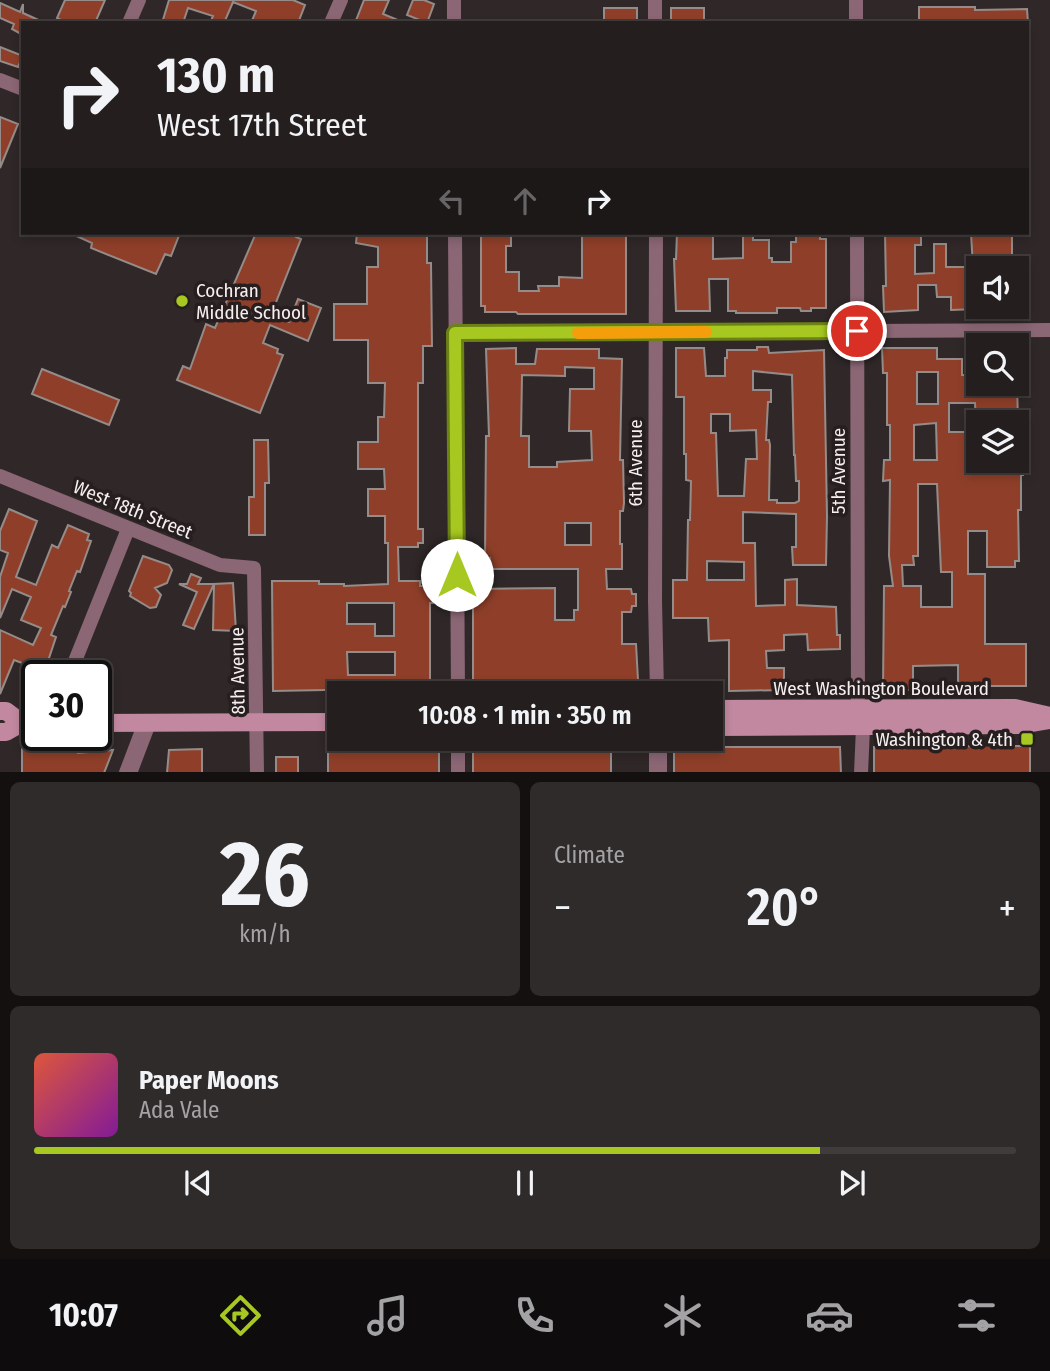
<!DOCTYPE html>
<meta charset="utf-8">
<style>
body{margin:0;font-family:"Fira Sans Condensed",sans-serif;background:#302b2b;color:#f1f3f6;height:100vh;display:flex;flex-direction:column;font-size:26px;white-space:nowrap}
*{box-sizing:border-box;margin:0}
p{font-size:23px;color:#a3a2a4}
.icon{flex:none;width:38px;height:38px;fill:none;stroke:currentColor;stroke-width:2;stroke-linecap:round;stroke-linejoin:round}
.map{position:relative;height:772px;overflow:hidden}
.drawer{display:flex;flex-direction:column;gap:10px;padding:10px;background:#141010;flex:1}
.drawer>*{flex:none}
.hud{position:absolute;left:21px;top:21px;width:1008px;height:214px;border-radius:0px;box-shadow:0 4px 10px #0003,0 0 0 2px #413c3c;background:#241e1e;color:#f1f3f6;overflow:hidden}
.tools{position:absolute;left:966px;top:256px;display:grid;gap:14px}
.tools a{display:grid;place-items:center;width:63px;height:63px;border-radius:0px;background:#241e1e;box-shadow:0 4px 10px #0003,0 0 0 2px #413c3c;font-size:35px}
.speed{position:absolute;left:21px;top:660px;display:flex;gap:14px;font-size:35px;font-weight:700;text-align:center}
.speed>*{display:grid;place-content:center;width:91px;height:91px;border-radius:50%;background:#241e1e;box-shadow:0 4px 10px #0003,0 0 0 2px #413c3c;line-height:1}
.speed .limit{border:4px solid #111;border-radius:10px;background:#fff;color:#111}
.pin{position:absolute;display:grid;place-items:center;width:60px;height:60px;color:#fff;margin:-30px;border:4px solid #fff;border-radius:50%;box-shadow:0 2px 7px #0007}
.me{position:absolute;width:77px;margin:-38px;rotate:0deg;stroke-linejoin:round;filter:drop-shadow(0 0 5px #0008)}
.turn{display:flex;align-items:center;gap:24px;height:147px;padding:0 21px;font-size:32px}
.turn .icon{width:91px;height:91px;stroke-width:2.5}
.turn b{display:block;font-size:49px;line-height:60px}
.lanes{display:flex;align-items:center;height:66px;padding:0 21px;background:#0003;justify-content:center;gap:35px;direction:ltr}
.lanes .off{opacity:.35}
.big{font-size:52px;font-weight:600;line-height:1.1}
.drawer .tile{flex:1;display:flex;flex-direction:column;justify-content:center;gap:10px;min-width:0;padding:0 24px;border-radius:10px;background:#302b2b}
.drawer .dial{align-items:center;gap:0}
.dial b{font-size:91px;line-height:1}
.song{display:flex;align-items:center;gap:21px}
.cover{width:84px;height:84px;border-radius:10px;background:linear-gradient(135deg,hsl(10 70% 55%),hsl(290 70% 35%))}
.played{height:7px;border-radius:4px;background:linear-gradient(90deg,#a6c821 80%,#413c3c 80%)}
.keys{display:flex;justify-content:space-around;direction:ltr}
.heat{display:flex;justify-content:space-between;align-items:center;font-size:38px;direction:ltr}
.drawer .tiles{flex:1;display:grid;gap:10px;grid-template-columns:1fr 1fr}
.tile:last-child{grid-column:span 2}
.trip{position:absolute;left:327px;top:681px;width:396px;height:70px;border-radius:0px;background:#241e1e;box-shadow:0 4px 10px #0003,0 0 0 2px #413c3c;font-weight:600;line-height:70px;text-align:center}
.menu{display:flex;height:112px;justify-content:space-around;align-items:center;background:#0e0c0c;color:#a3a2a4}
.menu .icon{width:49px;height:49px}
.menu .selected{color:#a6c821}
.menu b{font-size:32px;color:#f1f3f6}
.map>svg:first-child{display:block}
</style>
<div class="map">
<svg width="1050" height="773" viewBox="0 0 1050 773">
<rect width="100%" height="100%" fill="#302828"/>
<path fill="#8f3f29" stroke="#958c89" stroke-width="2" fill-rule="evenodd" d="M 65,0 L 105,0 L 95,23 L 67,23 L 57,18 Z
M 169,0 L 293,0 L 305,5 L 298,23 L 251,23 L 256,11 L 233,2 L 224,23 L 210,23 L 213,16 L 188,8 L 183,23 L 162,23 Z
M 364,0 L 389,0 L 383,14 L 405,23 L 355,23 Z
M 413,0 L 424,0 L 434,4 L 427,23 L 407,15 Z
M 0,3 L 20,12 L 23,4 L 23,13 L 45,23 L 23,23 L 23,35 L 12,29 L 14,24 L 0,18 Z
M 919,7 L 975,7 L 975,10 L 1027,9 L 1028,23 L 919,23 Z
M 604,8 L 637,8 L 637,22 L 604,22 Z
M 671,8 L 704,8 L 704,23 L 671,23 Z
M 0,47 L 23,56 L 18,67 L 0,61 Z
M 0,117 L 18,124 L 0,168 Z
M 70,233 L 180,233 L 171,256 L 165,254 L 156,274 L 91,248 L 92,243 Z
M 256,233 L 298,233 L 296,237 L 301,239 L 271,315 L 289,322 L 298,299 L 321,308 L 308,341 L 270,325 L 263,343 L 278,349 L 277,353 L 283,355 L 260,413 L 177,380 L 183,366 L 190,369 L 206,324 L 215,328 Z
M 357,233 L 427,233 L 427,263 L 431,263 L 432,346 L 423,346 L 423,383 L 418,383 L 418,529 L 423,529 L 423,543 L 418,543 L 418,547 L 398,547 L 399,581 L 420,581 L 420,586 L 433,586 L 433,603 L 430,603 L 430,688 L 273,691 L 272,581 L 319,581 L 319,584 L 344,584 L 344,586 L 388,584 L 388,543 L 385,543 L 385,516 L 368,516 L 368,489 L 385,489 L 384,469 L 358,469 L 358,442 L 378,442 L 378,417 L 384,417 L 385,383 L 368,383 L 368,340 L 334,340 L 334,304 L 367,304 L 367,267 L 378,267 L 378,247 L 356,243 ZM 347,603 L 394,603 L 394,636 L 375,636 L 375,624 L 347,624 ZM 347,652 L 395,652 L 395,675 L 348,675 Z
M 481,233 L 511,233 L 511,246 L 506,246 L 506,272 L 519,272 L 519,291 L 539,291 L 538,286 L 559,286 L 559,277 L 582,278 L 582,233 L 626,233 L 626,314 L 518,314 L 516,312 L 485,312 L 485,306 L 481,306 Z
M 677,233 L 713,233 L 713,259 L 743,258 L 743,234 L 753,234 L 753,240 L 769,240 L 769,258 L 772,258 L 772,262 L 791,262 L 791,242 L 796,242 L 796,234 L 820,233 L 820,239 L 826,239 L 826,308 L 811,308 L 811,311 L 801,311 L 800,308 L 777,308 L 777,313 L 736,313 L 736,311 L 728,311 L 728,279 L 709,279 L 710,311 L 676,311 L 674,259 L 676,259 Z
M 885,233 L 921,233 L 921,245 L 915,245 L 915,274 L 934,273 L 934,244 L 946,244 L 946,267 L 973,267 L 971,233 L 1012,233 L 1012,268 L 978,268 L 978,309 L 951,310 L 951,297 L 937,297 L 936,285 L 918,285 L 918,310 L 884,312 L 883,286 L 886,286 Z
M 757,347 L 768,347 L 769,353 L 824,350 L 827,516 L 826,565 L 793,565 L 792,547 L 796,547 L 796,514 L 743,512 L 743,543 L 755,543 L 756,606 L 785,605 L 785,580 L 797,579 L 797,605 L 836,607 L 837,635 L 840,635 L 840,649 L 808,650 L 807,634 L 784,635 L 784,650 L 766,651 L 767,668 L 784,668 L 784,690 L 729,691 L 729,640 L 709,641 L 708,618 L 673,618 L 673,580 L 687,580 L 688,520 L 690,520 L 691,481 L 686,480 L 686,454 L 684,454 L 684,397 L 676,397 L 676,348 L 704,348 L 706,376 L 725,376 L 725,358 L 727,358 L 727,350 L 757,350 ZM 753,371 L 792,375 L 794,455 L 795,455 L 796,481 L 799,481 L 799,501 L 795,503 L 777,503 L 777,500 L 769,500 L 770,445 L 769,440 L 766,440 L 768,402 L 771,402 L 771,390 L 753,390 ZM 711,414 L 730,414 L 730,431 L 756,430 L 757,459 L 746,459 L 744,496 L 718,496 L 716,433 L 711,433 ZM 707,561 L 744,562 L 744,580 L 707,580 Z
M 516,348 L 516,364 L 535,364 L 537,349 L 599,349 L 599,358 L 622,359 L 620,460 L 623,460 L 624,503 L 623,511 L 620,511 L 620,544 L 622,544 L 622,569 L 606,569 L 607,589 L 631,589 L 632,594 L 636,594 L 636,606 L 632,606 L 631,612 L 622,612 L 622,644 L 636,644 L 638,680 L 583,680 L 583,690 L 473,691 L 473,589 L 555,588 L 555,620 L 574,620 L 574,610 L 578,610 L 578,569 L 490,569 L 490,558 L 485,558 L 486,436 L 489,436 L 486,349 ZM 565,367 L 594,368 L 594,389 L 570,389 L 569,431 L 591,431 L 592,460 L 557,462 L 557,467 L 529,467 L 529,436 L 521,436 L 522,375 L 565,376 ZM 565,523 L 591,523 L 591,545 L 565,545 Z
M 882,348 L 937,348 L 937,359 L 962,359 L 962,375 L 978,375 L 978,383 L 1017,383 L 1018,422 L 976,422 L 975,403 L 949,403 L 949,432 L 978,432 L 978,460 L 1023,460 L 1023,475 L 1021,475 L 1021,510 L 1018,510 L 1019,561 L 1015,561 L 1015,567 L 987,567 L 987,531 L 968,531 L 968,574 L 985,574 L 985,644 L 1026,644 L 1026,686 L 985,686 L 985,690 L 958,690 L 958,665 L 913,666 L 913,690 L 883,690 L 884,586 L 893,586 L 889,556 L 890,480 L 883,481 L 884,460 L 890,460 L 890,425 L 887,425 L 887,373 L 883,373 ZM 917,372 L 938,372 L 938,404 L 917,404 ZM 936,423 L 937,460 L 914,460 L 914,425 ZM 918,484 L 937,484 L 941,572 L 952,572 L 952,607 L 921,607 L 921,586 L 903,586 L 902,565 L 914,565 L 913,556 L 918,556 Z
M 42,369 L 119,400 L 109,425 L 32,394 Z
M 254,440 L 268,440 L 269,483 L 265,483 L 265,535 L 249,535 L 249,497 L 254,497 Z
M 9,509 L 37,521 L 16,577 L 36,585 L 52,545 L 58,548 L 68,525 L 89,534 L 87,540 L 91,541 L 80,572 L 77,571 L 69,591 L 71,592 L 65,607 L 63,606 L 51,635 L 56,637 L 43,676 L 29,676 L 33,667 L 14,660 L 0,694 L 0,630 L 33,645 L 41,628 L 21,620 L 31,597 L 12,589 L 0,618 L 0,577 L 8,553 L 0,550 L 0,531 Z
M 143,556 L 169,565 L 172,570 L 167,583 L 155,588 L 161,595 L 156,607 L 150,608 L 130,596 L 131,593 L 129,591 Z
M 191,574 L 201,578 L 198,584 L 214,584 L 194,629 L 183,625 L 197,592 L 179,584 L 187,584 Z
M 233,583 L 236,631 L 213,630 L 214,584 Z
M 990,739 L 996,746 L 1030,746 L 1030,773 L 874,773 L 874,747 L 978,746 L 978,743 L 988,743 Z
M 677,747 L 840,747 L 841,773 L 674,773 L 674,750 Z
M 439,748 L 439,773 L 328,773 L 328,749 Z
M 478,748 L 611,748 L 611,773 L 473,773 L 473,749 Z
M 22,749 L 78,749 L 78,753 L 113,750 L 104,773 L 22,773 Z
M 202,749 L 202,773 L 167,773 L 169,750 Z
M 276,757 L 298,757 L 298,773 L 276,773 Z"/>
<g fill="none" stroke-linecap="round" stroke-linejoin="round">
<path stroke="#8b6675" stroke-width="14" d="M 454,0 L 454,23
M 856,0 L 856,23
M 129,23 L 139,0
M 331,23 L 341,0
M 655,23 L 655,0
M 0,80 L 23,89
M 455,233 L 458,693
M 656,233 L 655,601 L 657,693
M 857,233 L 858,709
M 455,333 L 1050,330
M 0,476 L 220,565 L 254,568 L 257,773
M 69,676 L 128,529
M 458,773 L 458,738
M 861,773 L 863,728"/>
<path stroke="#8b6675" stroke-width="18" d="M 658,738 L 658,773
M 128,773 L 147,723"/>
<path stroke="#c2889f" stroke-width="18" d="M 710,709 L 1015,708 L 1050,716
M 0,711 L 6,711 L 22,723
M 96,723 L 340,722
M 710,727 L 1019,725 L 1050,720
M 0,732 L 6,732 L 22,723 L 37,723"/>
</g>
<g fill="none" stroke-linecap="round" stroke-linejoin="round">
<defs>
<path id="route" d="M 457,575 L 455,333 L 857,331"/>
</defs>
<use href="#route" stroke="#6c8215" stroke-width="18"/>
<use href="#route" stroke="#a6c821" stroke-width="12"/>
<path stroke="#f59e0b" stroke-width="12" d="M 578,333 L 706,332"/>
</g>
<g fill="#a6c821" stroke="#261e1f" stroke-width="2.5">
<circle cx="182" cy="301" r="7"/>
<rect x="1020" y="732" width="14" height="14" rx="3.5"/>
</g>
<g text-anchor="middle" stroke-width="7" stroke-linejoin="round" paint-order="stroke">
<g font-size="19" fill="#f5eff0" stroke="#261e1f" text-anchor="start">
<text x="196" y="297">Cochran<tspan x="196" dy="22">Middle School</tspan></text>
<text x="1013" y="746" text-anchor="end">Washington &amp; 4th</text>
</g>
<g font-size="19" fill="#f5eff0" stroke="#261e1f">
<text transform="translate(635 463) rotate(-90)" y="7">6th Avenue</text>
<text transform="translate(838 471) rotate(-90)" y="7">5th Avenue</text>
<text transform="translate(133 509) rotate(22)" y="7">West 18th Street</text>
<text transform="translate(237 671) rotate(-91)" y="7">8th Avenue</text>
<text x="881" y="695">West Washington Boulevard</text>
</g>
</g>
</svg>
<div class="tools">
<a><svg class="icon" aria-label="sound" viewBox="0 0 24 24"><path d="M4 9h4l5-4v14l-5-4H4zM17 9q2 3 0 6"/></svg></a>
<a><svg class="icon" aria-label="search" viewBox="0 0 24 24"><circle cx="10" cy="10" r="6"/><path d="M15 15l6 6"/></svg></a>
<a><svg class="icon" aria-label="layers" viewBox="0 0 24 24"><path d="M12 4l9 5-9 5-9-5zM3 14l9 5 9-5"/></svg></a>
</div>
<div class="speed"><div class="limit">30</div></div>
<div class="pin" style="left:857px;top:331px;background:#d93025"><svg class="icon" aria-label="arrive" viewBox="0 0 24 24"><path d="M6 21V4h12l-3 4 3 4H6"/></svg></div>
<svg class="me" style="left:457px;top:575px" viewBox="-20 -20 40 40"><circle r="19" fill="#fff"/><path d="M0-13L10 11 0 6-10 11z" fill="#a6c821"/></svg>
<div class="trip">10:08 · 1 min · 350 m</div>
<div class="hud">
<div class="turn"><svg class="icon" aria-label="right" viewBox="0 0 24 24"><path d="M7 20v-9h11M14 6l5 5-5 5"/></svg><div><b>130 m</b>West 17th Street</div></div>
<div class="lanes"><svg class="icon off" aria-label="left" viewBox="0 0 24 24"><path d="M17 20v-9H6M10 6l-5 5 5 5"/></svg><svg class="icon off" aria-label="ahead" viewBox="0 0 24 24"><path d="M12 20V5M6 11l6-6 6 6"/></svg><svg class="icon" aria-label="right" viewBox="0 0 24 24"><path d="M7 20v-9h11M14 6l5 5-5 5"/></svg></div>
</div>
</div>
<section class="drawer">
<div class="tiles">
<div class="tile dial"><b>26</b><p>km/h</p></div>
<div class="tile"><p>Climate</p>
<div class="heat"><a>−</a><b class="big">20°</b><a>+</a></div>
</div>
<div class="tile">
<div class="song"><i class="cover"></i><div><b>Paper Moons</b><p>Ada Vale</p></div></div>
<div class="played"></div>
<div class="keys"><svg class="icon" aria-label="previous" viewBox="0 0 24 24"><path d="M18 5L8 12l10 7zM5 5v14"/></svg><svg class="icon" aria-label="pause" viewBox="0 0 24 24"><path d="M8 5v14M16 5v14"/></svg><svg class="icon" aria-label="next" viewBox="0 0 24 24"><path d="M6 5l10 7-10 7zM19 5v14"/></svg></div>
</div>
</div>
</section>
<nav class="menu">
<b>10:07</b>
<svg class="icon selected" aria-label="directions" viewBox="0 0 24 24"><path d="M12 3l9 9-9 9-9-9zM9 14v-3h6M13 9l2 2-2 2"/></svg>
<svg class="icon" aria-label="music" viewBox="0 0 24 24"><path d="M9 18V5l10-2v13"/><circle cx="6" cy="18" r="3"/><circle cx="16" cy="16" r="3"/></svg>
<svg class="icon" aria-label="phone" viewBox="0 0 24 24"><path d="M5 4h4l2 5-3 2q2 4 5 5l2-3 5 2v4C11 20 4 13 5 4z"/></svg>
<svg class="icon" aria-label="climate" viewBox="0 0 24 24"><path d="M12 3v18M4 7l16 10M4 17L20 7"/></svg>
<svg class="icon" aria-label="car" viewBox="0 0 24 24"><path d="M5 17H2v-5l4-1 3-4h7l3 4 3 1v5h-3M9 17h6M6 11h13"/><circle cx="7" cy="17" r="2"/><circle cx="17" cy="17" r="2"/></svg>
<svg class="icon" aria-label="filters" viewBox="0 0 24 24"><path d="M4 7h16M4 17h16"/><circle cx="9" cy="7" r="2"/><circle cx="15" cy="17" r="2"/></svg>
</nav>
